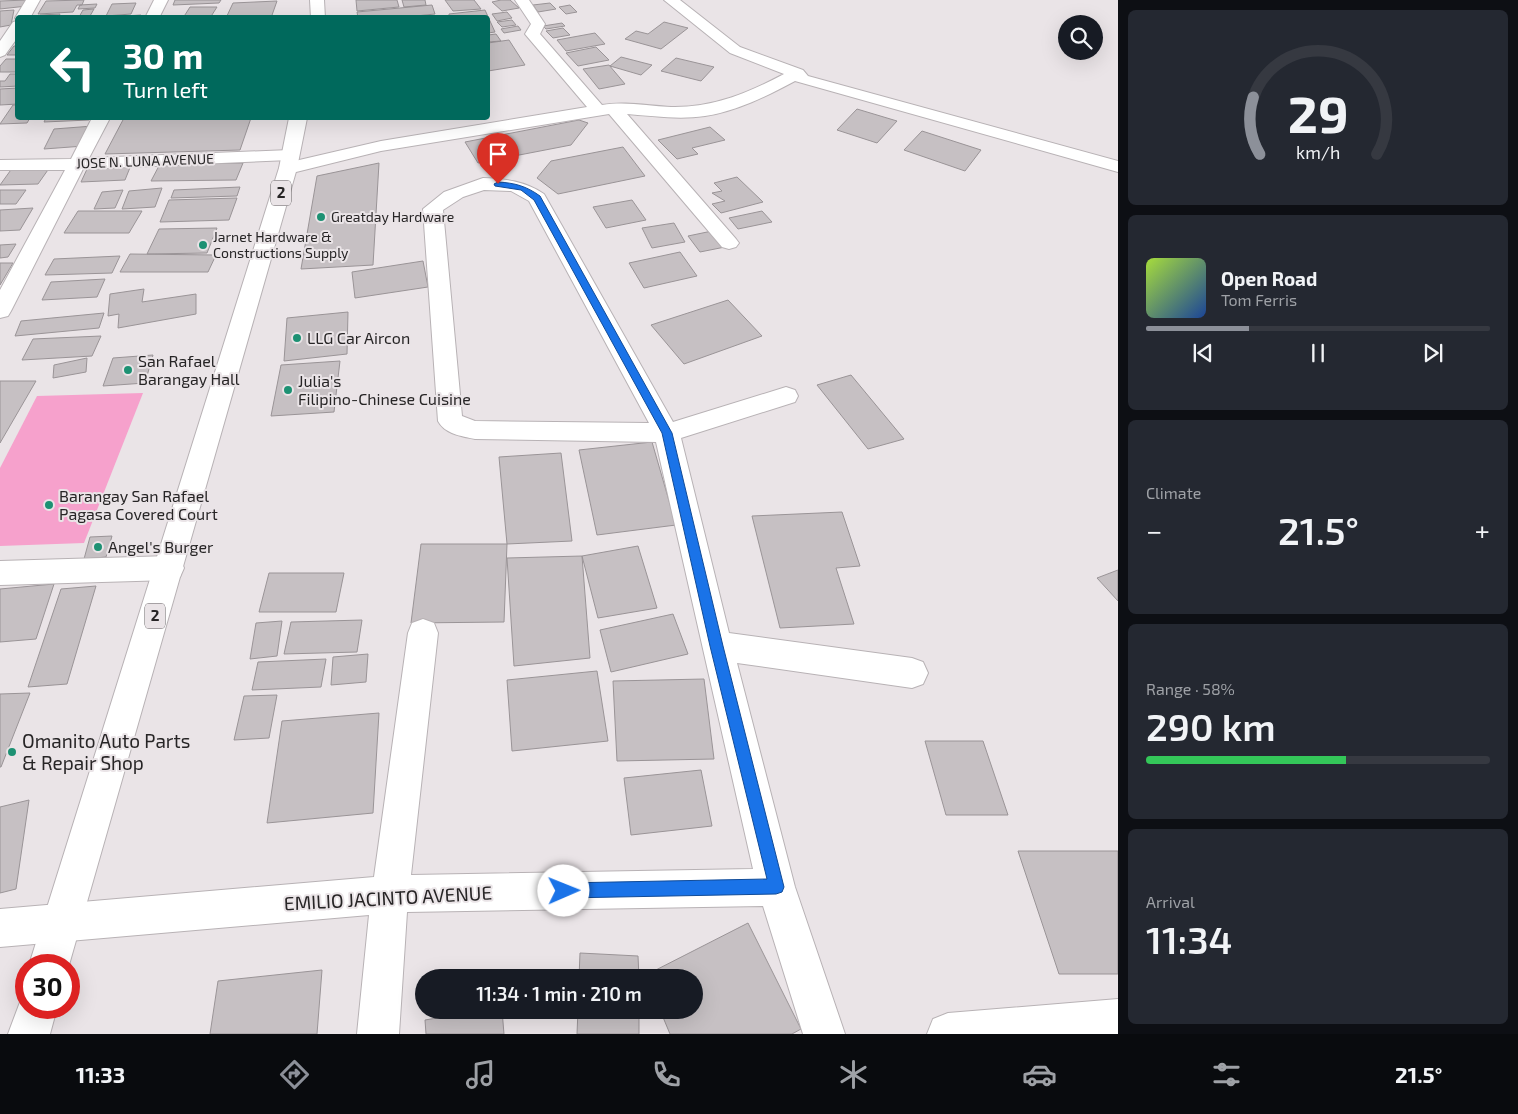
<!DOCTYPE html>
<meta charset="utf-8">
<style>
body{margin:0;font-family:"Exo 2",sans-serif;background:#242831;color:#f1f3f6;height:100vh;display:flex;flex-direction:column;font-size:19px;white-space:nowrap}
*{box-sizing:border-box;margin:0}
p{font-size:16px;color:#9ea1a6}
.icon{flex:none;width:28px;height:28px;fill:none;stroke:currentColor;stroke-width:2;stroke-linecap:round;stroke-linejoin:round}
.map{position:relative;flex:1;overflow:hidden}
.side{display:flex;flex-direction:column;gap:10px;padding:10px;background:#0d0f14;width:400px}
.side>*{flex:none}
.hud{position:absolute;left:15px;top:15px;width:475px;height:105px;border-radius:5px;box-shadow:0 5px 20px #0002;background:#00695c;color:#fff;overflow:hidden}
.tools{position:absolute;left:1058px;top:15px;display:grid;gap:10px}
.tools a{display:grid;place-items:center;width:45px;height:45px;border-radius:50%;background:#171b24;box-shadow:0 5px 20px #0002;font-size:25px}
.speed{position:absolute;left:15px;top:954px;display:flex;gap:10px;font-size:25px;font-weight:700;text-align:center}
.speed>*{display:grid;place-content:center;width:65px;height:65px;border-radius:50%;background:#171b24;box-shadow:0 5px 20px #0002;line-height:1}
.speed .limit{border:8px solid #d22;background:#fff;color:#111}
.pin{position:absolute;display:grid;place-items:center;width:42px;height:42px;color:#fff;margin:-51px -21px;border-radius:50% 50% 50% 0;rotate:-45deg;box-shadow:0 0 5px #0007}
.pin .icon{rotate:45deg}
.me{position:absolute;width:55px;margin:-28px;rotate:89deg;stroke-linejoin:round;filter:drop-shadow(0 0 4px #0008)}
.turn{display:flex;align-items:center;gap:18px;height:105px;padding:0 25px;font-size:22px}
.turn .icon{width:65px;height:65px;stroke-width:2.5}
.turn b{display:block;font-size:35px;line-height:42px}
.big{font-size:38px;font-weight:600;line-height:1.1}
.side .card{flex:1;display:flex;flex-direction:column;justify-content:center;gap:8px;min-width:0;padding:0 18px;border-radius:8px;background:#242831}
.side .dial{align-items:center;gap:0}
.dial svg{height:130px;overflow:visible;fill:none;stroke:#363941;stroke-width:7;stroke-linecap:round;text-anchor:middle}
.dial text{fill:#f1f3f6;stroke:none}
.song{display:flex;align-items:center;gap:15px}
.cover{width:60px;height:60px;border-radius:8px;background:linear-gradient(135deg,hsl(80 70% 55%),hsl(220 70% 35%))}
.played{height:5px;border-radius:2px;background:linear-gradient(90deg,#8c9099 30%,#363941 30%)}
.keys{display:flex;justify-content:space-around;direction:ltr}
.heat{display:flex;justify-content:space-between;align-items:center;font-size:28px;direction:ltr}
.charge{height:8px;border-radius:4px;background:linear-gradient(90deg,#34c759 58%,#363941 0)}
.trip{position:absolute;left:415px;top:969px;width:288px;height:50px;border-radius:25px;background:#171b24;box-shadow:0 5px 20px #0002;font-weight:600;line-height:50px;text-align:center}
.menu{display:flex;height:80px;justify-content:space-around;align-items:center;background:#090b0e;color:#9ea1a6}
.menu .icon{width:35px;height:35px}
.menu .active{color:#8c9099}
.menu b{font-size:22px;color:#f1f3f6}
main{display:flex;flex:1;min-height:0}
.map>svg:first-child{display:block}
</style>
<main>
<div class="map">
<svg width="1118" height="1034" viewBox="0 0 1118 1034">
<rect width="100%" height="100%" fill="#eae4e7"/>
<path fill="#f6a1cc" d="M 143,393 L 84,543 L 0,546 L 0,468 L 37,396 Z"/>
<path fill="#c6c0c3" stroke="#9a9497" d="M 28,0 L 27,6 L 0,9 L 0,1 Z
M 84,0 L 82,5 L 77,5 L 73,12 L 38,14 L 46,1 Z
M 175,0 L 221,0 L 219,3 L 173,5 Z
M 356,0 L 397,0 L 399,7 L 357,11 Z
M 402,0 L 425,0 L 426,5 L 404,7 Z
M 445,0 L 474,0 L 481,9 L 453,11 Z
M 501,0 L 510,0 L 519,8 L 502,11 L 492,2 Z
M 277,1 L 271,18 L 226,18 L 233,3 Z
M 136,3 L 131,14 L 106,16 L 112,4 Z
M 550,3 L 556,9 L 538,12 L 533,5 Z
M 97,4 L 95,8 L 78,9 L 80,5 Z
M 432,5 L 435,14 L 396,18 L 358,18 L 357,12 Z
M 570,5 L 577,12 L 566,14 L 559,7 Z
M 190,7 L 217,7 L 210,18 L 183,18 Z
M 94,9 L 90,16 L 79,17 L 83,10 Z
M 14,10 L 11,25 L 0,27 L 0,11 Z
M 485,10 L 495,32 L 488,33 L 488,18 L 449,18 L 449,14 Z
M 507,12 L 512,18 L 497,21 L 492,14 Z
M 60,14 L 58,18 L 38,18 L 40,15 Z
M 141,15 L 140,18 L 93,18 Z
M 512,20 L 516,25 L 502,27 L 497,22 Z
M 664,22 L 688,28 L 661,49 L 625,39 L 636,31 L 648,34 Z
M 562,23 L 565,26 L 546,29 L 543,26 Z
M 518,26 L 521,30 L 504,33 L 501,29 Z
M 563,28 L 570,35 L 553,38 L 546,31 Z
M 595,33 L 605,44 L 566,51 L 557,40 Z
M 496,34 L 501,41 L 488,42 L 488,35 Z
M 509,40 L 525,65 L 488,71 L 488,43 Z
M 14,46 L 18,46 L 18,55 L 7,55 Z
M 596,47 L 609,60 L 578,66 L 566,53 Z
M 621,57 L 652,65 L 641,75 L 610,66 Z
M 676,58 L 714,67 L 701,81 L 661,71 Z
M 6,59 L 18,59 L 18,72 L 0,72 L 0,66 Z
M 609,65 L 625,84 L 599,89 L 583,69 Z
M 10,74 L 18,74 L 18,86 L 0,87 L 0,81 L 5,81 Z
M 18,88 L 18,104 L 0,105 L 0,89 Z
M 13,105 L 18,105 L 18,118 L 30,118 L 27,123 L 0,124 Z
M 857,109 L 897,121 L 877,143 L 837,130 Z
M 46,118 L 90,118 L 89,120 L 44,122 Z
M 124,118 L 251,118 L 240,150 L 105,154 Z
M 579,120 L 588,123 L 571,145 L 478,163 L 465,142 Z
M 93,126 L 84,146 L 44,149 L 54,129 Z
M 710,127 L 725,140 L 692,148 L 698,154 L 677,159 L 658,140 Z
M 922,131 L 981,150 L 965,171 L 904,150 Z
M 623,147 L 645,176 L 558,194 L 537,178 L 551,161 Z
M 243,163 L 236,180 L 151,181 L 160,164 Z
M 379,163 L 373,265 L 301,269 L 317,176 Z
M 131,165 L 125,180 L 81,182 L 88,167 Z
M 13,167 L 50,167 L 38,184 L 0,185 Z
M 737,177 L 763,202 L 721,213 L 712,204 L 725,201 L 712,193 L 722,191 L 714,183 Z
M 240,187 L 237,196 L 171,198 L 174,190 Z
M 162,188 L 155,207 L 122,209 L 129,191 Z
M 0,190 L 26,190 L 16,204 L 0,204 Z
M 123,190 L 115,208 L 94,209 L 102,192 Z
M 237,198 L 229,220 L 160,222 L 169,200 Z
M 632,200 L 646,220 L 606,228 L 593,207 Z
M 33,208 L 20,230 L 0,231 L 0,210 Z
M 78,211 L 142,211 L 129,233 L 64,233 Z
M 762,211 L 772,222 L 738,229 L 729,218 Z
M 674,223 L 685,242 L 652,248 L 642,228 Z
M 217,228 L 207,253 L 147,254 L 159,229 Z
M 712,231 L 725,247 L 700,252 L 688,236 Z
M 16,244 L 8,257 L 0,258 L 0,245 Z
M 680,252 L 697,276 L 644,288 L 629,263 Z
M 130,254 L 216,255 L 208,272 L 120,272 Z
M 120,256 L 112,273 L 45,275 L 54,259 Z
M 423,261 L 428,287 L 355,298 L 352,272 Z
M 0,263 L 13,263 L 0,285 Z
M 105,279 L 97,297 L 42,300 L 51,282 Z
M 144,289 L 142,302 L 196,294 L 196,314 L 118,328 L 119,314 L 108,316 L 110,294 Z
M 728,300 L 762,336 L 684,364 L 651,325 Z
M 348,312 L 347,354 L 284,361 L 287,318 Z
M 104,313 L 99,328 L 15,336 L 21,321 Z
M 101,336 L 92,356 L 22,360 L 33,339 Z
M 153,355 L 145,383 L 103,386 L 113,358 Z
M 87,358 L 86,372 L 53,378 L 54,365 Z
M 340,361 L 334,412 L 271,416 L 281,365 Z
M 851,375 L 904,439 L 868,449 L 817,385 Z
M 0,381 L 36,381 L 0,443 Z
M 652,442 L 676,525 L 597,535 L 579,450 Z
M 561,453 L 572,541 L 507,544 L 499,457 Z
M 842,512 L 860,566 L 836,568 L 854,624 L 780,628 L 752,516 Z
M 112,536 L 106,557 L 84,559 L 90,537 Z
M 421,544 L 507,544 L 504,622 L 411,623 Z
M 638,546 L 657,608 L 598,618 L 582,556 Z
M 582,556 L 590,658 L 514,666 L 507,558 Z
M 1118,570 L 1118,601 L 1097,578 Z
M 269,573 L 344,573 L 336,612 L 259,612 Z
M 54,584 L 36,639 L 0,642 L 0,589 Z
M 96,586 L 67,684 L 28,687 L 61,589 Z
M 673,614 L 688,654 L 611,672 L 600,630 Z
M 362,620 L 357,652 L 284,654 L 291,622 Z
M 282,621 L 277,656 L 250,659 L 256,623 Z
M 368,654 L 366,682 L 331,685 L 333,657 Z
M 326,659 L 321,687 L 252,690 L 258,662 Z
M 597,671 L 608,741 L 512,751 L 507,680 Z
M 704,679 L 714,759 L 617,761 L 613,681 Z
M 30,693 L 1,767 L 0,767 L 0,694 Z
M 277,695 L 269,738 L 234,740 L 244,696 Z
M 379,713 L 373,813 L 267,823 L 282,721 Z
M 925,741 L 983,741 L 1008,815 L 946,815 Z
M 701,770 L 712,826 L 631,835 L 624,778 Z
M 29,800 L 16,889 L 0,893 L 0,807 Z
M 1018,851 L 1118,851 L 1118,974 L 1059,974 Z
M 748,923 L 801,1029 L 792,1034 L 670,1034 L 660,1010 L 694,1010 L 694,978 L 647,978 L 646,975 Z
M 580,953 L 638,956 L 639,978 L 579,978 Z
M 322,970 L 317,1034 L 210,1034 L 218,981 Z
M 484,1010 L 502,1010 L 504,1034 L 426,1034 L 425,1020 Z
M 578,1010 L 639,1010 L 639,1034 L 577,1034 Z"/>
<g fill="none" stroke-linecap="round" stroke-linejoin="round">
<defs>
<path id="minor" d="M 26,0 L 40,0 L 30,18 L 18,18 L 18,37 L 5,55 L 0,57 L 0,41 L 13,22 L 17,21 L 15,18 Z
M 154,0 L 168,0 L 159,18 L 145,18 Z
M 515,0 L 529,0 L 545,24 L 540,34 L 602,105 C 625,101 648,106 671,107 C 713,108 748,93 784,74 L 730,53 L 664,0 L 680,0 L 740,47 L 803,70 L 808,76 L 1118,161 L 1118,172 L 795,81 C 767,96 737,111 705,116 C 679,120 653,116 627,114 L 736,239 L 739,243 L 736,247 L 729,249 L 722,247 L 609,114 L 381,151 L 288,174 L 282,172 L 279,168 L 282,164 L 381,141 L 587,107 L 525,34 L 531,24 Z
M 92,118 L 110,118 L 89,158 L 290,150 L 296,151 L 299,155 L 296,159 L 290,160 L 83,169 L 11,311 L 8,316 L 0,318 L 0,290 L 65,170 L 0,170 L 0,160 L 71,159 Z
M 483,178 C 506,179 525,181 544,194 L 673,422 L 786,387 L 795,390 L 798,396 L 795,402 L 681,438 L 729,633 L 912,658 L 923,662 L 928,673 L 923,684 L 912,688 L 737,663 L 795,887 L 845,1034 L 803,1034 L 763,906 L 407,912 L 399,1034 L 357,1034 L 369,915 L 0,947 L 0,909 L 374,877 L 408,633 L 412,623 L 423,619 L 434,623 L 438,633 L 411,875 L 753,869 L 656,442 L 475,439 C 461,436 445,434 438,421 L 423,209 L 444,192 ZM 484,190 L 511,191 L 529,201 L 649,423 L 475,421 L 462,416 L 443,210 L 463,197 Z
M 170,556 L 180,559 L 184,568 L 180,577 L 170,580 L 0,585 L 0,561 Z
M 1118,999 L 1118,1034 L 927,1034 L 933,1019 L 948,1013 Z"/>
<path id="highway" d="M 310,0 L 324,0 L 325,18 L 311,18 Z
M 289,118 L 307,118 L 297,168 L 69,965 L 29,965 L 279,168 Z
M 26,992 L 26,1008 L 57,1008 L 50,1034 L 8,1034 L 23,994 Z"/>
</defs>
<use href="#minor" stroke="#b8b2b5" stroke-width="2"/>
<use href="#highway" stroke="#b8b2b5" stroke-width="2"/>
<use href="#minor" fill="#fff" fill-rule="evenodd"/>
<use href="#highway" fill="#fff" fill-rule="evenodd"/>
</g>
<path fill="#1a73e8" stroke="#114b97" d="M 498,182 C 515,183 526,186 540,196 L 672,433 L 723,646 L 784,887 L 782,892 L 776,894 L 564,898 L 558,896 L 556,891 L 558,885 L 564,883 L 767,879 L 710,646 L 662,433 L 534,200 L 521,190 L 495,186 L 494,184 Z"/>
<g fill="#1d9173" stroke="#eae4e7" stroke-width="2">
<circle cx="321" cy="217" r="5"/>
<circle cx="203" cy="245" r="5"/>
<circle cx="297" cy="338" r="5"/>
<circle cx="128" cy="370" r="5"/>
<circle cx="288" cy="390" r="5"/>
<circle cx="49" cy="505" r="5"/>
<circle cx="98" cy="547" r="5"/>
<circle cx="12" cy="752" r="5"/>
</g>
<g text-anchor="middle" stroke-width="4" stroke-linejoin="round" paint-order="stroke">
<g font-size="14" fill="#272526" stroke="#eae4e7">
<text transform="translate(145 161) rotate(-2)" y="5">JOSE N. LUNA AVENUE</text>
</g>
<g font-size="14" fill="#272526" stroke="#eae4e7" text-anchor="start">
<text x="331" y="222">Greatday Hardware</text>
<text x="213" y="242">Jarnet Hardware &amp;<tspan x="213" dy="16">Constructions Supply</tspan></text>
</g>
<g fill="#eae4e7" stroke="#625e60" stroke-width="1">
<rect x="271" y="180.5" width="20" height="25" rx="4"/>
<rect x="145" y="603.5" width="20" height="25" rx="4"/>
</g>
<g font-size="15" font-weight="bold" fill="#272526">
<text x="281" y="198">2</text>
<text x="155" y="621">2</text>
</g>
<g font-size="16" fill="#272526" stroke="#eae4e7" text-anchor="start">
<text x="307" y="344">LLG Car Aircon</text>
<text x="138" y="367">San Rafael<tspan x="138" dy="18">Barangay Hall</tspan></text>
<text x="298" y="387">Julia's<tspan x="298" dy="18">Filipino-Chinese Cuisine</tspan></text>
<text x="59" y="502">Barangay San Rafael<tspan x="59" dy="18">Pagasa Covered Court</tspan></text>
<text x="108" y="553">Angel's Burger</text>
</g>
<g font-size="19" fill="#272526" stroke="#eae4e7" text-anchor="start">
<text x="22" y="748">Omanito Auto Parts<tspan x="22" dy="22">&amp; Repair Shop</tspan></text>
</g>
<g font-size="19" fill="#272526" stroke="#eae4e7">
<text transform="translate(388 898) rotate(-3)" y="7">EMILIO JACINTO AVENUE</text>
</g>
</g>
</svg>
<div class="tools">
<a><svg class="icon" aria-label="search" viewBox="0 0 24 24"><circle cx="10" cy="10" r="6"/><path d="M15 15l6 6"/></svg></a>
</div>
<div class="speed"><div class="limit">30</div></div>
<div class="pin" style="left:498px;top:184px;background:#d93025"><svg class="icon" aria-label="arrive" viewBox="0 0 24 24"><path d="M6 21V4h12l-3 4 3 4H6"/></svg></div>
<svg class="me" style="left:564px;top:891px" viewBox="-20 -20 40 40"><circle r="19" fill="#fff"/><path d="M0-13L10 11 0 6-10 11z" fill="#1a73e8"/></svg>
<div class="trip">11:34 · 1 min · 210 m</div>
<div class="hud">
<div class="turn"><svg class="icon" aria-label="left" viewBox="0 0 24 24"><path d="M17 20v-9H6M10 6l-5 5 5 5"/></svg><div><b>30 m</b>Turn left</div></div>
</div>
</div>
<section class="side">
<div class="card dial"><svg viewBox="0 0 100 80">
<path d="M14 69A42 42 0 1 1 86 69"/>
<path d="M14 69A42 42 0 0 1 10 34" stroke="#8c9099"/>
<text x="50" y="56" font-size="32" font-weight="700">29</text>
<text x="50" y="72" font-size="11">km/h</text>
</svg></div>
<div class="card">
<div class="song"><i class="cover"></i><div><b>Open Road</b><p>Tom Ferris</p></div></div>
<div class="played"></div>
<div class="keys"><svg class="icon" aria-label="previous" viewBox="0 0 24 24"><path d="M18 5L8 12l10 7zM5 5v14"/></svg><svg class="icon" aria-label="pause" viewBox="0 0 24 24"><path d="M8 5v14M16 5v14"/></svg><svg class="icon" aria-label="next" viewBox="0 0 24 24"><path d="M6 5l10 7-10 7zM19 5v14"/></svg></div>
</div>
<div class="card"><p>Climate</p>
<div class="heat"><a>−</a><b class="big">21.5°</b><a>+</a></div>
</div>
<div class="card"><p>Range · 58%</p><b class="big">290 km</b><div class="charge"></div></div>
<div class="card"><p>Arrival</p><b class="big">11:34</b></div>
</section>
</main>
<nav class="menu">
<b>11:33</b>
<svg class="icon active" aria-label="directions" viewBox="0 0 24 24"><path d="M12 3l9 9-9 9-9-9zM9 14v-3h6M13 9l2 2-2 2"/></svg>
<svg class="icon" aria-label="music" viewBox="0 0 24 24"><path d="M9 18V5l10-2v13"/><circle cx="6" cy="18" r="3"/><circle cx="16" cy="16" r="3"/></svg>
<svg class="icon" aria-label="phone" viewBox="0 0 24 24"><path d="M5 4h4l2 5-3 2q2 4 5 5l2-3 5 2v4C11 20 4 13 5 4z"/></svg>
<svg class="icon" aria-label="climate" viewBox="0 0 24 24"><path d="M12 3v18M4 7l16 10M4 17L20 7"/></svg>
<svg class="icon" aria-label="car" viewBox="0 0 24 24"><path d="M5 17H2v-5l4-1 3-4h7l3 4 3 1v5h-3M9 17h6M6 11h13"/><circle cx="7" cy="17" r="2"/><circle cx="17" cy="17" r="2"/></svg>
<svg class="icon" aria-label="filters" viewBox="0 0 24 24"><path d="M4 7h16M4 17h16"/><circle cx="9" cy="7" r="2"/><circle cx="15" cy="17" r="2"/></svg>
<b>21.5°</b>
</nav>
